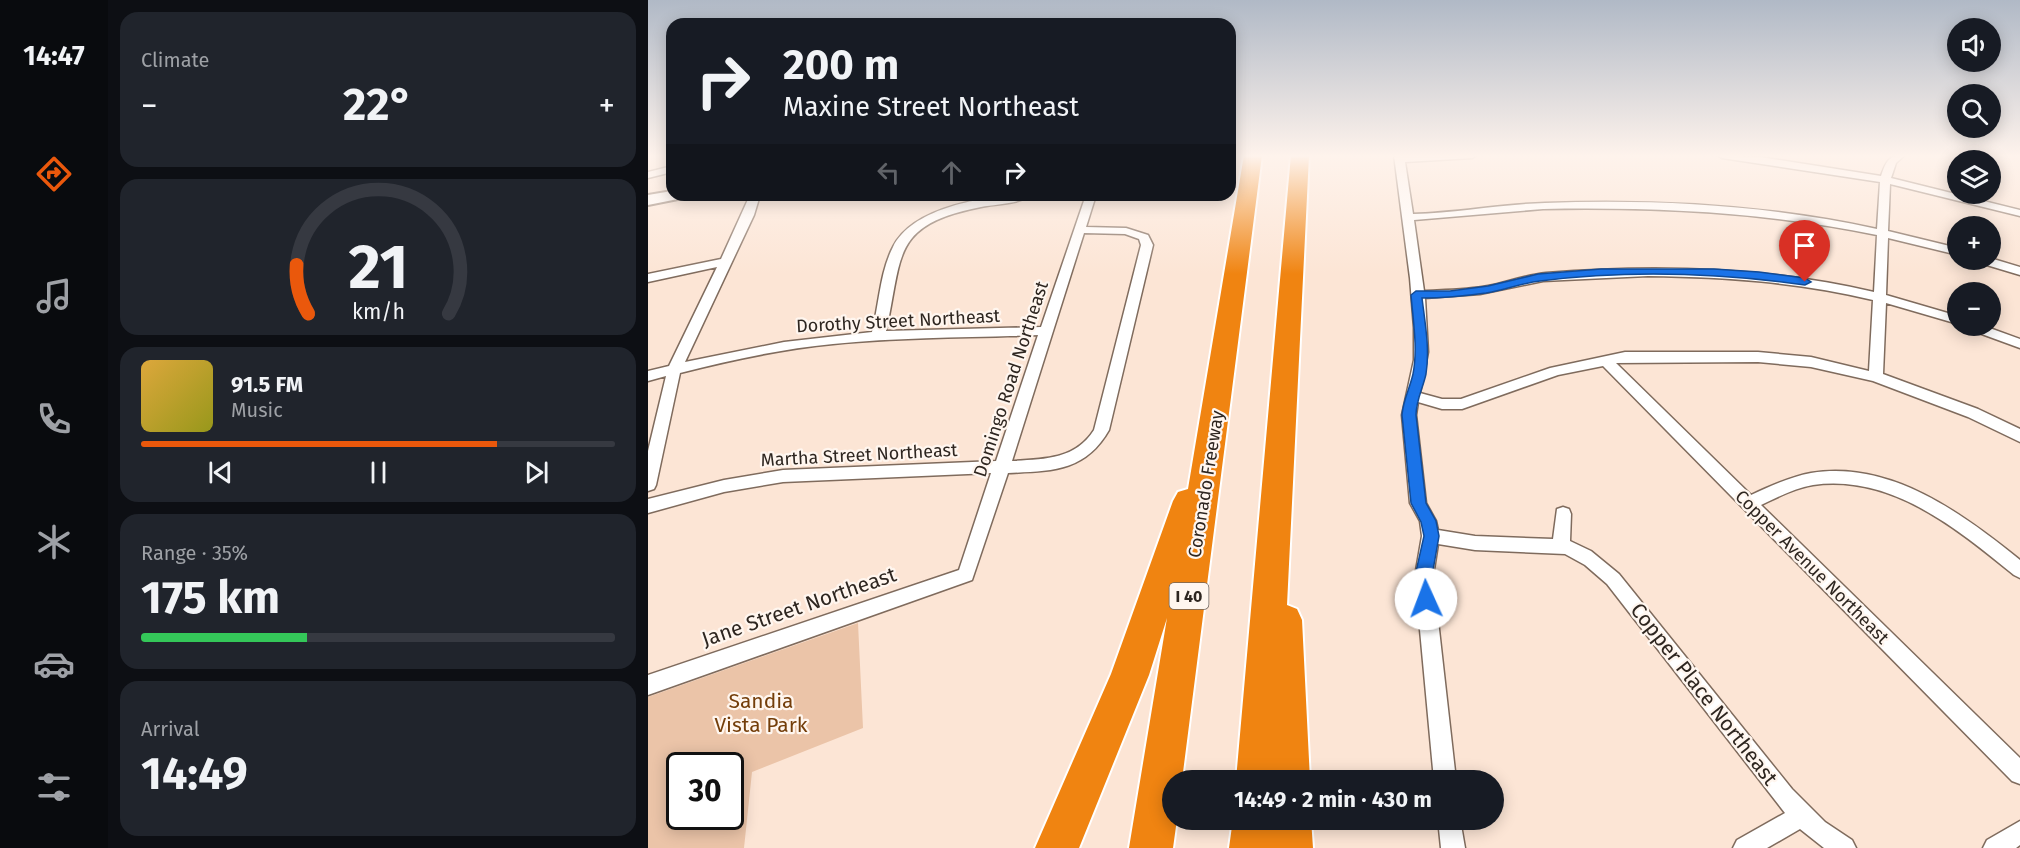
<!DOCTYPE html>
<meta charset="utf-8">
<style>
body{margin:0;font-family:"Fira Sans",sans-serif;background:#20242c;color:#f1f3f6;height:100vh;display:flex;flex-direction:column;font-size:22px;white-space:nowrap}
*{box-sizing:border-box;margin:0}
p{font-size:20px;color:#9ea1a6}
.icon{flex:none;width:33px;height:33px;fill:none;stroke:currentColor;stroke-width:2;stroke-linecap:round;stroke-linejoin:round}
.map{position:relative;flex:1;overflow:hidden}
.drawer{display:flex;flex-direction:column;gap:12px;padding:12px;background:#0d0f14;width:540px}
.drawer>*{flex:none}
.guide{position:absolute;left:18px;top:18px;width:570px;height:183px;border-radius:18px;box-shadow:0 3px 15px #0003;background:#171b24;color:#f1f3f6;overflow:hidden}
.controls{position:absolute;left:1299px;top:18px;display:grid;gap:12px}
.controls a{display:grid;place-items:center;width:54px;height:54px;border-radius:50%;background:#171b24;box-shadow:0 3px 15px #0003;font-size:30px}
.speed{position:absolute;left:18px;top:752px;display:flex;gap:12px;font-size:30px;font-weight:700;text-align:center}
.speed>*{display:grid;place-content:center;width:78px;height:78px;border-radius:50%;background:#171b24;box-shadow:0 3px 15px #0003;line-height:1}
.speed .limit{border:3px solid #111;border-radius:9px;background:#fff;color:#111}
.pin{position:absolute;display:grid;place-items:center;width:51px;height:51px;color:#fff;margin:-62px -26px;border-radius:50% 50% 50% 0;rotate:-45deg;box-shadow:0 0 6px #0007}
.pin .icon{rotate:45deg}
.me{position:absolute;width:66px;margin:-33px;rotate:358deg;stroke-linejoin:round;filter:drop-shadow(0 0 4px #0008)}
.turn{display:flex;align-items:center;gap:21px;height:126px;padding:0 18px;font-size:27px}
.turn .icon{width:78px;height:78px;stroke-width:2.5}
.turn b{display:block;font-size:42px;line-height:51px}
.lanes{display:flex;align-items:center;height:57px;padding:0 18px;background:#0003;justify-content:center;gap:30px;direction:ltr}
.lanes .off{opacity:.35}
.big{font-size:45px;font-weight:700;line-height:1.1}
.drawer .tile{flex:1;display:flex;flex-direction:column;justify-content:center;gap:9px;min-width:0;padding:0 21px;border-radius:18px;background:#20242c}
.drawer .dial{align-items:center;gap:0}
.dial svg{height:156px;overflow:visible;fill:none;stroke:#363941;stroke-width:7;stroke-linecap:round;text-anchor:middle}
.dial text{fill:#f1f3f6;stroke:none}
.song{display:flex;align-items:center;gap:18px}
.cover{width:72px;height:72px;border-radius:9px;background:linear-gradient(135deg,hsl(40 70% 55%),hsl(60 70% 35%))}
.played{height:6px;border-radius:3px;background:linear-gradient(90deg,#ea580c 75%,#363941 75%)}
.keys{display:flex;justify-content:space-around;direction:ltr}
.heat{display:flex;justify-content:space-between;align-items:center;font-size:33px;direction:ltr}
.charge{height:9px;border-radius:4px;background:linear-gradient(90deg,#34c759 35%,#363941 0)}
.trip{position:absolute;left:514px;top:770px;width:342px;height:60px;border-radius:30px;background:#171b24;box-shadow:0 3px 15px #0003;font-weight:700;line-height:60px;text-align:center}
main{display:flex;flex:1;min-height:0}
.tab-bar{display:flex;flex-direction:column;width:108px;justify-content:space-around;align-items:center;background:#090b0e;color:#9ea1a6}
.tab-bar .icon{width:42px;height:42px}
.tab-bar .active{color:#ea580c}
.tab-bar b{font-size:27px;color:#f1f3f6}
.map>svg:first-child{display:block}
</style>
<main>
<nav class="tab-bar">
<b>14:47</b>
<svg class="icon active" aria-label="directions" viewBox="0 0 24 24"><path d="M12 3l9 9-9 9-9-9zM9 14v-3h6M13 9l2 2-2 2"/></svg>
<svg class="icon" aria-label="music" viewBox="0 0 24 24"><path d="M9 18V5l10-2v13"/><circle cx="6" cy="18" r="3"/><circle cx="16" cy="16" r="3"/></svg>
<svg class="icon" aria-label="phone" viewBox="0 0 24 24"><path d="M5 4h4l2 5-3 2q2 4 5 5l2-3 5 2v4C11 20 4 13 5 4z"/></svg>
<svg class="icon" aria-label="climate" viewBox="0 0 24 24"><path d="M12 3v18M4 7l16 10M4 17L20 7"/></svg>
<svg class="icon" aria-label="car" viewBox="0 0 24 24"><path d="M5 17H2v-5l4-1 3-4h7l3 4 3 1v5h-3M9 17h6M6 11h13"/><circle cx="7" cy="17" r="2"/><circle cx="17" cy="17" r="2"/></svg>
<svg class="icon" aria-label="filters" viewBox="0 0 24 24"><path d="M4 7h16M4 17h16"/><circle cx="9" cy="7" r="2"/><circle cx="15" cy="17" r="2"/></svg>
</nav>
<section class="drawer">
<div class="tile"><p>Climate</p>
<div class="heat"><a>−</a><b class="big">22°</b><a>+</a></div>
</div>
<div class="tile dial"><svg viewBox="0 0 100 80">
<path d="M14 69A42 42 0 1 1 86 69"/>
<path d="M14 69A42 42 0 0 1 8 44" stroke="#ea580c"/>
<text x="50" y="56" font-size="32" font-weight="700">21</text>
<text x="50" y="72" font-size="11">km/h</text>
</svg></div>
<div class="tile">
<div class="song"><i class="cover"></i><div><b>91.5 FM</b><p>Music</p></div></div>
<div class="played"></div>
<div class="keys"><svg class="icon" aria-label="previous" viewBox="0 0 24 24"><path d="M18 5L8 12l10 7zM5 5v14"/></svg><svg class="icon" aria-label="pause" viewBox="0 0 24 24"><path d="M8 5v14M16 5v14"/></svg><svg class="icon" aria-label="next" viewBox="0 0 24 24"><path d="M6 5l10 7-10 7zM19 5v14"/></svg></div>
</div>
<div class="tile"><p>Range · 35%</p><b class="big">175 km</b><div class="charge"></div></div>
<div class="tile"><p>Arrival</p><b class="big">14:49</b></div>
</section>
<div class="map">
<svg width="1372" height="848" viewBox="0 0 1372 848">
<rect width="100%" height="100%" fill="#fce5d5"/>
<path fill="#ebc4a8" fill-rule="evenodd" d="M 210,623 L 215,728 L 104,772 L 96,848 L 0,848 L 0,697 ZM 32,765 L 82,765 L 82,816 L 32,816 Z"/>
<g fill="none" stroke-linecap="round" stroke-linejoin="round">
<defs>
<path id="street" d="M 746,155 L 829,155 L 824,158 L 757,162 L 765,214 C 809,213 853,204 897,203 C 1008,199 1120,205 1229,229 L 1232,182 L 1074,158 L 1069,155 L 1112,157 L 1233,176 C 1238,162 1240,155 1257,155 L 1248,163 L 1243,178 L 1372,210 L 1372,216 L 1242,184 L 1240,231 L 1310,248 L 1310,255 L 1240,238 L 1238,295 L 1310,316 L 1310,324 L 1238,303 L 1235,374 L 1330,409 L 1372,429 L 1372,442 L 1320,417 L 1225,381 L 1163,367 L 1110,362 L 968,363 L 1103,495 C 1122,486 1142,477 1163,473 C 1242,460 1314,513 1372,560 L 1372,578 L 1366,575 C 1309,529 1244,474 1165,485 C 1147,488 1130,497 1113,505 L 1372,758 L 1372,784 L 1364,781 L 955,366 L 910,375 L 814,409 L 794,409 L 770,402 L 768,415 L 778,503 L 788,521 L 790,530 L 827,536 L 905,539 L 909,509 L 915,507 L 921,509 L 923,514 L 922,541 L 943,551 L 971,574 L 1144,789 L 1177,822 L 1204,840 L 1208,848 L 1176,848 L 1152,829 L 1119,848 L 1085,848 L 1089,840 L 1137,813 L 959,584 L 937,565 L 917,554 L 827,550 L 790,544 L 785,576 L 808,780 L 786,780 L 767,576 L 774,536 L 772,521 L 762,503 L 754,415 L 766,360 L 766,328 L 762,278 ZM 895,209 C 1007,207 1119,212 1229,235 L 1226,292 C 1119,267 1007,264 898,273 C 878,275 859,282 840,286 C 819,290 797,290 776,291 L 766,220 ZM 1000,276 C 1076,277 1151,282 1225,300 L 1221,371 L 1163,357 L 1110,352 L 977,352 L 902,368 L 813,399 L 794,399 L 772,393 L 780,352 L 777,298 L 832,294 L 895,281 Z
M 24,166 L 24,172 L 0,178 L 0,172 Z
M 102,195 L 112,195 L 106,215 L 37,362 L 136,342 L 224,332 C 231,305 232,272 245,247 C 265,206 342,195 382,195 C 372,204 347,204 333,207 C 243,225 255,254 238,331 L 393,327 L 438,195 L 448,195 L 438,227 L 478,228 L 500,235 L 505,245 L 461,430 C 437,472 403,471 360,473 L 324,580 L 0,695 L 0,675 L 311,570 L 343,473 L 135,482 L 76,492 L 0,513 L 0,499 L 76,480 L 135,470 L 348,461 L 390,335 C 322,338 253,337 185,344 C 133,349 83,360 32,373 L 8,485 L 6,489 L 0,491 L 0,451 L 18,376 L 0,381 L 0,371 L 21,366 L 69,267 L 0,282 L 0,274 L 73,259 ZM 436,233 L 477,234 L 491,239 L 493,245 L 446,430 C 427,460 395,459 364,461 Z
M 1342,258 L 1372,267 L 1372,275 L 1332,263 L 1330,260 Z
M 1318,326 L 1336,326 L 1372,339 L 1372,348 L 1320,329 Z
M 790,819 L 812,819 L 817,848 L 793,848 Z
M 1372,821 L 1372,845 L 1368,848 L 1335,848 L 1339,840 Z"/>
<path id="secondary" d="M 24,191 L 24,195 L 37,195 L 35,198 L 0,205 L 0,195 Z"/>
<path id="highway" d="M 596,155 L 614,155 L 534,780 L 525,780 L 525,819 L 529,819 L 525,848 L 481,848 L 519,618 L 501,675 L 431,848 L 387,848 L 463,674 L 525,501 L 530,492 L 540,489 Z
M 643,155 L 661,155 L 639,605 L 649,609 L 654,620 L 662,780 L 588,780 Z
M 585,819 L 663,819 L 665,848 L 581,848 Z"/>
</defs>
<use href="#street" stroke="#7f6b5d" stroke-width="3"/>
<use href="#secondary" stroke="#7f6b5d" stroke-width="4"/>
<use href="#highway" stroke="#fff" stroke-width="4"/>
<use href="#street" fill="#fff" fill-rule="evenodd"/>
<use href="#secondary" fill="#fff" fill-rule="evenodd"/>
<use href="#highway" fill="#f08411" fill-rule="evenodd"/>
</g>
<linearGradient id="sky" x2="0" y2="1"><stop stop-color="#b0b9c6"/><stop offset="0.57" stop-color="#fef3ec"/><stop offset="1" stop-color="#fef3ec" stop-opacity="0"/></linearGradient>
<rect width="1372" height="274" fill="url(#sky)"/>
<path fill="#1a73e8" stroke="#114b97" stroke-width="1.5" d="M 953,269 L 1066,269 L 1111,272 L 1157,278 L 1163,282 L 1157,285 C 1071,273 979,270 892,281 C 874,283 856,290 838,293 C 817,296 796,298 774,298 C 777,323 782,349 778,374 C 775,388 768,400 768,415 L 778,503 L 788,521 L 791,536 L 784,576 L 786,599 L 784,604 L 778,606 L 772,604 L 767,576 L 776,536 L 773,522 L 763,503 L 754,415 C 755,400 762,388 765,374 C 770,349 765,320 763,295 L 768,291 L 802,291 L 840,286 L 890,274 Z"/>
<g text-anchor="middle" stroke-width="4.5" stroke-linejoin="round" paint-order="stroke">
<rect fill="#fff6ef" stroke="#6d645e" stroke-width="1.5" x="521.5" y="583" width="39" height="26" rx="4.5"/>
<g font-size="16" font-weight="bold" fill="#2e2620">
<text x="541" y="602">I 40</text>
</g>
<g font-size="18" fill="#2e2620" stroke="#fff6ef">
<text transform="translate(250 321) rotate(-3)" y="6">Dorothy Street Northeast</text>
<text transform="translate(363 379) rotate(-72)" y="6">Domingo Road Northeast</text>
<text transform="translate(211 455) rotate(-3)" y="6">Martha Street Northeast</text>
<text transform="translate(558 484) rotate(-81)" y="6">Coronado Freeway</text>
<text transform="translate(1164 567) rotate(45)" y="6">Copper Avenue Northeast</text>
</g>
<g font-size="21" fill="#2e2620" stroke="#fff6ef">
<text transform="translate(151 607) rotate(-19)" y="7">Jane Street Northeast</text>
<text transform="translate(1056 694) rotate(52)" y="7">Copper Place Northeast</text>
</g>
<g font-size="21" fill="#743e0a" stroke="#fff6ef">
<text x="113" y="708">Sandia<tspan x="113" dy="24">Vista Park</tspan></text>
</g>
</g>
</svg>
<div class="controls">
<a><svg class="icon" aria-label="sound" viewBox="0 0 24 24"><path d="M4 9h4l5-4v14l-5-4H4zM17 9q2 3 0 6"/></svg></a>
<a><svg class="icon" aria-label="search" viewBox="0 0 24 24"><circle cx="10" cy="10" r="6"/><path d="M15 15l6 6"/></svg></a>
<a><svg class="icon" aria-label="layers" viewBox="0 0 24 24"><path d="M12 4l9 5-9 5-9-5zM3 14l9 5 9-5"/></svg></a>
<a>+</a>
<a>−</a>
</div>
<div class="speed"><div class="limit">30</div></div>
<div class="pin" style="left:1157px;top:282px;background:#d93025"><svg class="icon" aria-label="arrive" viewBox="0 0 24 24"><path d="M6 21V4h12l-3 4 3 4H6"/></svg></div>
<svg class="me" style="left:778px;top:599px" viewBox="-20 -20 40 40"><circle r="19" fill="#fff"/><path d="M0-13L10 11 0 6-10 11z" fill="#1a73e8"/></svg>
<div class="trip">14:49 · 2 min · 430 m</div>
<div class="guide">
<div class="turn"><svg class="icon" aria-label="right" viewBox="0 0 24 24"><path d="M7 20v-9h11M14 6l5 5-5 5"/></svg><div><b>200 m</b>Maxine Street Northeast</div></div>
<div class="lanes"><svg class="icon off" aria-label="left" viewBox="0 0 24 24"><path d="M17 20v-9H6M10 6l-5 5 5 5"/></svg><svg class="icon off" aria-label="ahead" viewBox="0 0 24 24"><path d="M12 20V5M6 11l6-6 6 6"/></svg><svg class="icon" aria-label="right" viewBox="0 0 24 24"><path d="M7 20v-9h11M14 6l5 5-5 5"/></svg></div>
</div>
</div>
</main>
